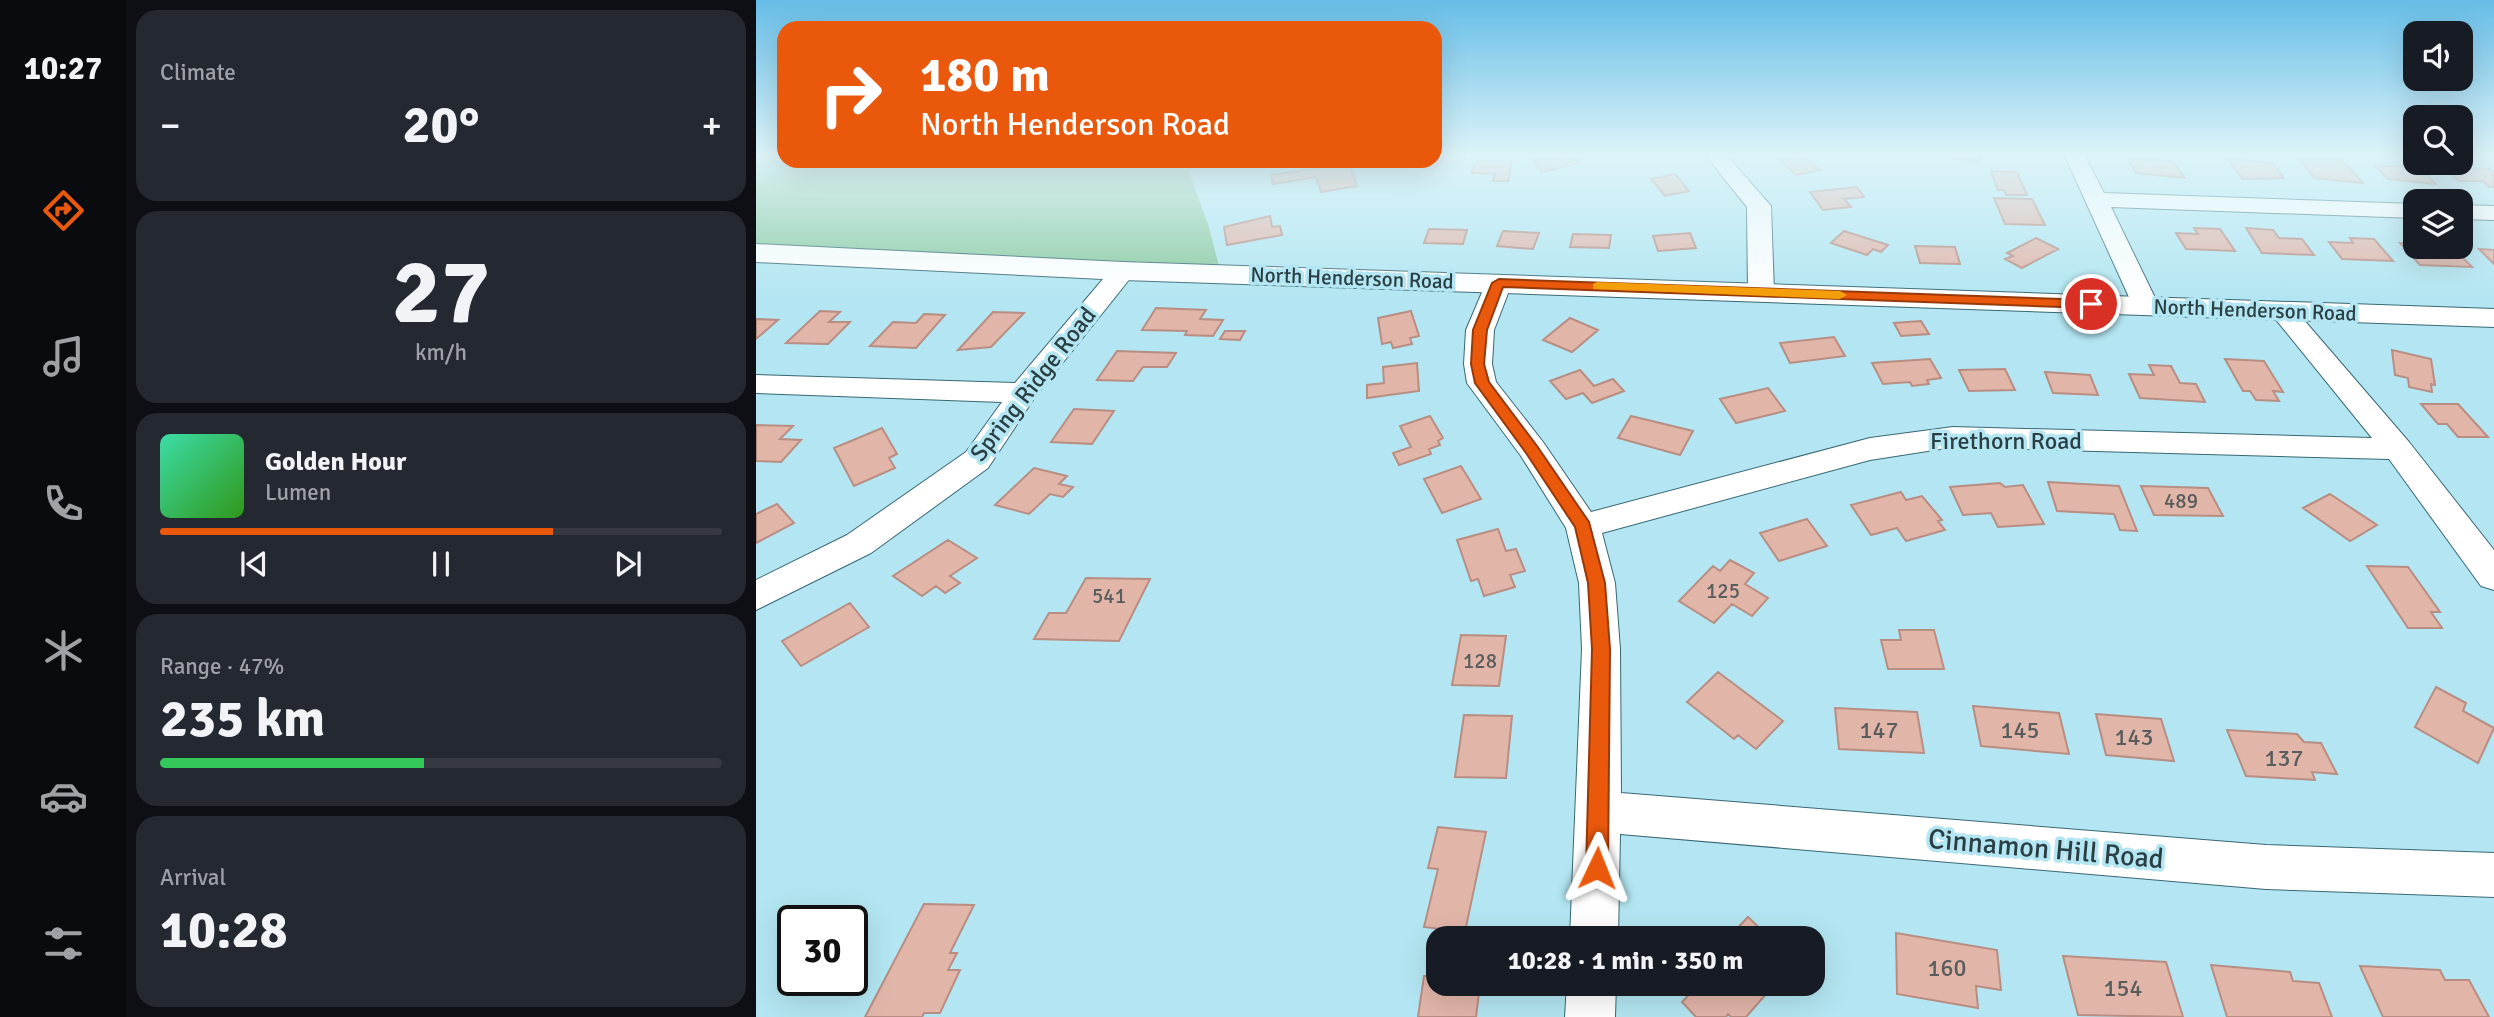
<!DOCTYPE html>
<meta charset="utf-8">
<style>
body{margin:0;font-family:Signika,sans-serif;background:#242831;color:#f1f3f6;height:100vh;display:flex;flex-direction:column;font-size:26px;white-space:nowrap}
*{box-sizing:border-box;margin:0}
p{font-size:23px;color:#9ea1a6}
.icon{flex:none;width:38px;height:38px;fill:none;stroke:currentColor;stroke-width:2;stroke-linecap:round;stroke-linejoin:round}
.map{position:relative;flex:1;overflow:hidden}
.side{display:flex;flex-direction:column;gap:10px;padding:10px;background:#0d0f14;width:630px}
.side>*{flex:none}
.banner{position:absolute;left:21px;top:21px;width:665px;height:147px;border-radius:21px;box-shadow:0 7px 28px #0002;background:#ea580c;color:#fff;overflow:hidden}
.fabs{position:absolute;left:1647px;top:21px;display:grid;gap:14px}
.fabs a{display:grid;place-items:center;width:70px;height:70px;border-radius:14px;background:#171b24;box-shadow:0 7px 28px #0002;font-size:35px}
.speed{position:absolute;left:21px;top:905px;display:flex;gap:14px;font-size:35px;font-weight:700;text-align:center}
.speed>*{display:grid;place-content:center;width:91px;height:91px;border-radius:50%;background:#171b24;box-shadow:0 7px 28px #0002;line-height:1}
.speed .limit{border:4px solid #111;border-radius:10px;background:#fff;color:#111}
.pin{position:absolute;display:grid;place-items:center;width:60px;height:60px;color:#fff;margin:-30px;border:4px solid #fff;border-radius:50%;box-shadow:0 2px 7px #0007}
.me{position:absolute;width:77px;margin:-38px;rotate:2deg;stroke-linejoin:round;filter:drop-shadow(0 0 5px #0008)}
.turn{display:flex;align-items:center;gap:24px;height:147px;padding:0 28px;font-size:32px}
.turn .icon{width:91px;height:91px;stroke-width:2.5}
.turn b{display:block;font-size:49px;line-height:60px}
.big{font-size:52px;font-weight:800;line-height:1.1}
.side .widget{flex:1;display:flex;flex-direction:column;justify-content:center;gap:10px;min-width:0;padding:0 24px;border-radius:21px;background:#242831}
.side .dial{align-items:center;gap:0}
.dial b{font-size:91px;line-height:1}
.song{display:flex;align-items:center;gap:21px}
.cover{width:84px;height:84px;border-radius:10px;background:linear-gradient(135deg,hsl(160 70% 55%),hsl(110 70% 35%))}
.played{height:7px;border-radius:4px;background:linear-gradient(90deg,#ea580c 70%,#363941 70%)}
.keys{display:flex;justify-content:space-around;direction:ltr}
.heat{display:flex;justify-content:space-between;align-items:center;font-size:38px;direction:ltr}
.charge{height:10px;border-radius:5px;background:linear-gradient(90deg,#34c759 47%,#363941 0)}
.trip{position:absolute;left:670px;top:926px;width:399px;height:70px;border-radius:21px;background:#171b24;box-shadow:0 7px 28px #0002;font-weight:800;line-height:70px;text-align:center}
main{display:flex;flex:1;min-height:0}
.dock{display:flex;flex-direction:column;width:126px;justify-content:space-around;align-items:center;background:#090b0e;color:#9ea1a6}
.dock .icon{width:49px;height:49px}
.dock .selected{color:#ea580c}
.dock b{font-size:32px;color:#f1f3f6}
.map>svg:first-child{display:block}
</style>
<main>
<nav class="dock">
<b>10:27</b>
<svg class="icon selected" aria-label="directions" viewBox="0 0 24 24"><path d="M12 3l9 9-9 9-9-9zM9 14v-3h6M13 9l2 2-2 2"/></svg>
<svg class="icon" aria-label="music" viewBox="0 0 24 24"><path d="M9 18V5l10-2v13"/><circle cx="6" cy="18" r="3"/><circle cx="16" cy="16" r="3"/></svg>
<svg class="icon" aria-label="phone" viewBox="0 0 24 24"><path d="M5 4h4l2 5-3 2q2 4 5 5l2-3 5 2v4C11 20 4 13 5 4z"/></svg>
<svg class="icon" aria-label="climate" viewBox="0 0 24 24"><path d="M12 3v18M4 7l16 10M4 17L20 7"/></svg>
<svg class="icon" aria-label="car" viewBox="0 0 24 24"><path d="M5 17H2v-5l4-1 3-4h7l3 4 3 1v5h-3M9 17h6M6 11h13"/><circle cx="7" cy="17" r="2"/><circle cx="17" cy="17" r="2"/></svg>
<svg class="icon" aria-label="filters" viewBox="0 0 24 24"><path d="M4 7h16M4 17h16"/><circle cx="9" cy="7" r="2"/><circle cx="15" cy="17" r="2"/></svg>
</nav>
<section class="side">
<div class="widget"><p>Climate</p>
<div class="heat"><a>−</a><b class="big">20°</b><a>+</a></div>
</div>
<div class="widget dial"><b>27</b><p>km/h</p></div>
<div class="widget">
<div class="song"><i class="cover"></i><div><b>Golden Hour</b><p>Lumen</p></div></div>
<div class="played"></div>
<div class="keys"><svg class="icon" aria-label="previous" viewBox="0 0 24 24"><path d="M18 5L8 12l10 7zM5 5v14"/></svg><svg class="icon" aria-label="pause" viewBox="0 0 24 24"><path d="M8 5v14M16 5v14"/></svg><svg class="icon" aria-label="next" viewBox="0 0 24 24"><path d="M6 5l10 7-10 7zM19 5v14"/></svg></div>
</div>
<div class="widget"><p>Range · 47%</p><b class="big">235 km</b><div class="charge"></div></div>
<div class="widget"><p>Arrival</p><b class="big">10:28</b></div>
</section>
<div class="map">
<svg width="1738" height="1017" viewBox="0 0 1738 1017">
<rect width="100%" height="100%" fill="#b3e6f2"/>
<path fill="#8ccaa0" d="M 0,156 L 28,156 L 28,161 L 473,161 L 432,170 L 452,224 L 465,274 L 0,252 Z"/>
<path fill="#e2b5a9" stroke="#b88d82" stroke-width="2" d="M 800,156 L 818,156 L 825,163 L 786,172 L 777,160 Z
M 1048,156 L 1064,170 L 1040,175 L 1024,159 Z
M 1197,156 L 1225,156 L 1223,162 L 1196,158 Z
M 679,157 L 688,158 L 677,169 L 636,163 L 679,161 Z
M 1372,159 L 1417,161 L 1429,178 L 1380,173 Z
M 1471,159 L 1516,163 L 1528,178 L 1487,179 Z
M 1543,159 L 1586,160 L 1607,183 L 1559,178 Z
M 720,161 L 756,161 L 752,181 L 737,181 L 739,174 L 716,173 Z
M 593,163 L 601,186 L 565,192 L 560,177 L 517,184 L 515,175 Z
M 1619,166 L 1662,167 L 1680,184 L 1632,179 Z
M 1689,168 L 1733,169 L 1738,173 L 1738,187 L 1733,187 L 1727,181 L 1703,181 Z
M 1235,171 L 1261,172 L 1271,195 L 1250,195 L 1248,190 L 1242,190 Z
M 919,174 L 933,191 L 909,196 L 895,179 Z
M 1101,187 L 1108,197 L 1088,199 L 1095,207 L 1067,210 L 1054,192 Z
M 1238,198 L 1276,199 L 1289,225 L 1249,224 Z
M 514,216 L 516,227 L 524,226 L 526,235 L 471,245 L 468,227 Z
M 1438,228 L 1464,229 L 1479,251 L 1430,249 L 1420,233 L 1442,234 Z
M 1490,228 L 1517,230 L 1523,238 L 1546,239 L 1558,255 L 1506,253 Z
M 673,229 L 711,230 L 707,244 L 668,243 Z
M 747,231 L 783,233 L 777,249 L 741,246 Z
M 1088,231 L 1132,245 L 1125,252 L 1117,249 L 1111,255 L 1075,243 Z
M 934,233 L 940,248 L 902,251 L 897,236 Z
M 817,234 L 855,235 L 853,248 L 814,247 Z
M 1280,238 L 1302,249 L 1266,268 L 1249,259 L 1257,256 L 1251,253 Z
M 1594,238 L 1618,239 L 1637,261 L 1586,259 L 1573,242 L 1597,243 Z
M 1644,243 L 1659,243 L 1659,247 L 1698,249 L 1716,267 L 1664,265 Z
M 1159,246 L 1199,247 L 1204,264 L 1164,263 Z
M 1723,249 L 1738,250 L 1738,264 Z
M 400,308 L 450,310 L 444,319 L 467,320 L 457,336 L 429,335 L 431,331 L 386,330 Z
M 64,311 L 84,312 L 73,322 L 94,322 L 72,344 L 30,343 Z
M 655,311 L 663,336 L 654,338 L 656,344 L 637,348 L 635,342 L 626,344 L 622,318 Z
M 237,312 L 268,313 L 235,347 L 202,350 Z
M 168,314 L 189,315 L 160,348 L 114,346 L 137,322 L 160,323 Z
M 814,318 L 842,330 L 816,352 L 787,340 Z
M 0,319 L 22,320 L 0,339 Z
M 1165,321 L 1173,334 L 1145,336 L 1138,323 Z
M 469,331 L 489,331 L 484,340 L 464,339 Z
M 1078,337 L 1089,356 L 1034,363 L 1024,343 Z
M 1636,350 L 1675,359 L 1679,385 L 1675,384 L 1676,392 L 1653,387 L 1652,378 L 1639,375 Z
M 361,351 L 420,353 L 411,367 L 387,367 L 377,381 L 341,380 Z
M 1174,359 L 1185,378 L 1171,380 L 1173,384 L 1156,386 L 1154,382 L 1127,384 L 1116,363 Z
M 1469,359 L 1508,361 L 1527,392 L 1517,391 L 1523,401 L 1500,400 L 1494,391 L 1487,391 Z
M 661,363 L 663,391 L 611,398 L 611,385 L 628,383 L 627,367 Z
M 1393,365 L 1415,366 L 1424,383 L 1440,384 L 1449,402 L 1384,398 L 1373,374 L 1398,375 Z
M 1249,369 L 1259,390 L 1213,391 L 1203,370 Z
M 824,370 L 838,386 L 857,379 L 868,391 L 836,403 L 827,393 L 810,399 L 794,381 Z
M 1289,372 L 1334,375 L 1342,395 L 1297,393 Z
M 1012,388 L 1029,411 L 980,423 L 964,399 Z
M 1665,404 L 1702,404 L 1732,437 L 1702,437 L 1691,424 L 1682,424 Z
M 318,409 L 358,411 L 336,444 L 295,442 Z
M 674,416 L 687,438 L 682,441 L 684,445 L 673,449 L 675,454 L 643,465 L 637,453 L 655,447 L 644,426 Z
M 875,416 L 937,431 L 924,455 L 862,438 Z
M 0,425 L 37,426 L 24,439 L 45,440 L 25,462 L 0,461 Z
M 126,428 L 141,454 L 133,458 L 139,468 L 98,486 L 78,448 Z
M 705,466 L 725,499 L 686,513 L 668,479 Z
M 278,468 L 311,476 L 303,484 L 317,487 L 307,497 L 294,494 L 273,514 L 239,505 Z
M 1292,482 L 1363,486 L 1381,531 L 1364,530 L 1358,514 L 1301,511 Z
M 1244,483 L 1249,487 L 1267,485 L 1288,524 L 1242,527 L 1235,513 L 1207,515 L 1194,487 Z
M 1385,486 L 1452,488 L 1467,516 L 1398,515 Z
M 1145,492 L 1150,500 L 1166,496 L 1186,520 L 1182,521 L 1189,530 L 1150,541 L 1141,528 L 1115,535 L 1095,505 Z
M 1574,494 L 1621,525 L 1594,541 L 1547,508 Z
M 21,504 L 38,523 L 0,543 L 0,514 Z
M 1051,519 L 1071,546 L 1023,561 L 1004,533 Z
M 742,529 L 750,551 L 760,549 L 769,571 L 754,575 L 759,587 L 728,596 L 722,579 L 715,581 L 701,540 Z
M 192,540 L 221,558 L 194,576 L 204,583 L 189,593 L 180,586 L 166,596 L 137,576 Z
M 974,560 L 998,573 L 989,584 L 1012,598 L 996,616 L 976,604 L 958,623 L 923,601 L 957,566 L 964,571 Z
M 1611,566 L 1652,567 L 1684,612 L 1675,612 L 1686,628 L 1652,628 Z
M 330,578 L 394,579 L 363,641 L 278,639 L 293,613 L 310,613 Z
M 94,603 L 113,627 L 45,666 L 26,641 Z
M 1143,630 L 1178,630 L 1188,669 L 1132,669 L 1125,640 L 1145,640 Z
M 705,635 L 750,636 L 743,686 L 696,685 Z
M 962,672 L 1027,721 L 1000,749 L 982,735 L 978,739 L 931,702 Z
M 1680,687 L 1710,703 L 1707,711 L 1738,728 L 1722,763 L 1659,727 Z
M 1217,706 L 1303,713 L 1313,754 L 1225,746 Z
M 1079,708 L 1161,712 L 1168,753 L 1083,749 Z
M 1340,714 L 1405,719 L 1418,761 L 1350,755 Z
M 708,715 L 756,716 L 750,778 L 699,777 Z
M 1471,730 L 1541,734 L 1548,742 L 1565,743 L 1581,774 L 1556,772 L 1559,780 L 1490,776 Z
M 682,827 L 730,832 L 709,932 L 668,927 L 682,869 L 672,868 Z
M 168,904 L 218,905 L 194,953 L 201,953 L 192,970 L 204,970 L 184,1013 L 168,1013 L 166,1017 L 109,1017 Z
M 992,917 L 1014,938 L 972,938 Z
M 1140,933 L 1241,950 L 1245,990 L 1220,986 L 1222,1008 L 1141,994 Z
M 1307,956 L 1410,962 L 1427,1017 L 1322,1015 Z
M 1455,965 L 1534,972 L 1537,981 L 1563,983 L 1576,1017 L 1471,1017 Z
M 1604,966 L 1684,970 L 1689,980 L 1713,980 L 1733,1017 L 1627,1017 Z
M 668,976 L 682,976 L 682,984 L 724,984 L 720,1017 L 662,1017 Z
M 943,984 L 1019,984 L 990,1017 L 975,1017 L 972,1014 L 970,1017 L 940,1017 L 926,1002 Z"/>
<g fill="none" stroke-linecap="round" stroke-linejoin="round">
<defs>
<path id="street" d="M 950,156 L 971,156 L 1015,206 L 1018,292 L 1014,298 L 1005,300 L 996,298 L 992,292 L 991,207 Z
M 1309,156 L 1329,156 L 1348,193 L 1659,204 L 1659,218 L 1355,207 L 1403,306 L 1399,312 L 1390,314 L 1381,312 L 1377,306 Z
M 1704,205 L 1738,206 L 1738,220 L 1704,219 Z
M 367,263 L 376,266 L 380,271 L 277,400 L 232,468 L 115,553 L 0,610 L 0,580 L 91,535 L 210,452 L 246,402 L 0,393 L 0,375 L 259,383 L 358,266 Z
M 743,275 L 752,278 L 756,283 L 738,330 L 736,364 L 740,382 L 787,442 L 835,512 L 1114,438 L 1197,427 L 1616,438 L 1513,311 L 1517,305 L 1526,303 L 1535,305 L 1653,442 L 1738,550 L 1738,590 L 1725,586 L 1633,459 L 1197,447 L 1114,460 L 846,533 L 859,583 L 864,649 L 865,793 L 1510,845 L 1738,853 L 1738,897 L 1510,889 L 864,834 L 862,938 L 814,938 L 826,649 L 823,583 L 810,528 L 765,456 L 711,383 L 708,364 L 710,330 L 730,283 L 734,278 Z
M 811,984 L 860,984 L 859,1017 L 809,1017 Z"/>
<path id="secondary" d="M 0,244 L 367,262 L 1738,309 L 1738,327 L 367,280 L 0,262 Z"/>
</defs>
<use href="#street" stroke="#386873" stroke-width="2"/>
<use href="#secondary" stroke="#386873" stroke-width="2"/>
<use href="#street" fill="#fff" fill-rule="evenodd"/>
<use href="#secondary" fill="#fff" fill-rule="evenodd"/>
</g>
<linearGradient id="sky" x2="0" y2="1"><stop stop-color="#66bde7"/><stop offset="0.52" stop-color="#ddf4f9"/><stop offset="1" stop-color="#ddf4f9" stop-opacity="0"/></linearGradient>
<rect width="1738" height="298" fill="url(#sky)"/>
<path fill="#ea580c" stroke="#983908" stroke-width="2" d="M 743,279 L 1335,300 L 1341,304 L 1335,308 L 747,287 L 731,330 L 728,364 L 733,382 L 781,446 L 833,522 L 849,583 L 854,649 L 852,868 L 849,876 L 841,879 L 833,876 L 830,868 L 836,649 L 832,583 L 819,527 L 770,453 L 719,383 L 715,364 L 717,330 L 736,283 Z"/>
<path fill="#f59e0b" d="M 841,282 L 1084,291 L 1091,295 L 1084,299 L 837,289 L 837,284 Z"/>
<g text-anchor="middle" stroke-width="7" stroke-linejoin="round" paint-order="stroke">
<g font-size="21" fill="#2a3f44" stroke="#b3e6f2">
<text transform="translate(596 278) rotate(2)" y="7">North Henderson Road</text>
<text transform="translate(1499 310) rotate(2)" y="7">North Henderson Road</text>
</g>
<g font-size="21" fill="#585c5d">
<text x="1425" y="508">489</text>
<text x="967" y="598">125</text>
<text x="353" y="603">541</text>
<text x="724" y="668">128</text>
</g>
<g font-size="24" fill="#2a3f44" stroke="#b3e6f2">
<text transform="translate(277 384) rotate(-52)" y="8">Spring Ridge Road</text>
<text x="1250" y="449">Firethorn Road</text>
</g>
<g font-size="24" fill="#585c5d">
<text x="1123" y="738">147</text>
<text x="1264" y="738">145</text>
<text x="1378" y="745">143</text>
<text x="1528" y="766">137</text>
<text x="1191" y="976">160</text>
<text x="1367" y="996">154</text>
</g>
<g font-size="28" fill="#2a3f44" stroke="#b3e6f2">
<text transform="translate(1290 848) rotate(5)" y="10">Cinnamon Hill Road</text>
</g>
</g>
</svg>
<div class="fabs">
<a><svg class="icon" aria-label="sound" viewBox="0 0 24 24"><path d="M4 9h4l5-4v14l-5-4H4zM17 9q2 3 0 6"/></svg></a>
<a><svg class="icon" aria-label="search" viewBox="0 0 24 24"><circle cx="10" cy="10" r="6"/><path d="M15 15l6 6"/></svg></a>
<a><svg class="icon" aria-label="layers" viewBox="0 0 24 24"><path d="M12 4l9 5-9 5-9-5zM3 14l9 5 9-5"/></svg></a>
</div>
<div class="speed"><div class="limit">30</div></div>
<div class="pin" style="left:1335px;top:304px;background:#d93025"><svg class="icon" aria-label="arrive" viewBox="0 0 24 24"><path d="M6 21V4h12l-3 4 3 4H6"/></svg></div>
<svg class="me" style="left:841px;top:868px" viewBox="-20 -20 40 40"><path d="M0-17L14 15 0 8-14 15z" fill="#ea580c" stroke="#fff" stroke-width="4"/></svg>
<div class="trip">10:28 · 1 min · 350 m</div>
<div class="banner">
<div class="turn"><svg class="icon" aria-label="right" viewBox="0 0 24 24"><path d="M7 20v-9h11M14 6l5 5-5 5"/></svg><div><b>180 m</b>North Henderson Road</div></div>
</div>
</div>
</main>
